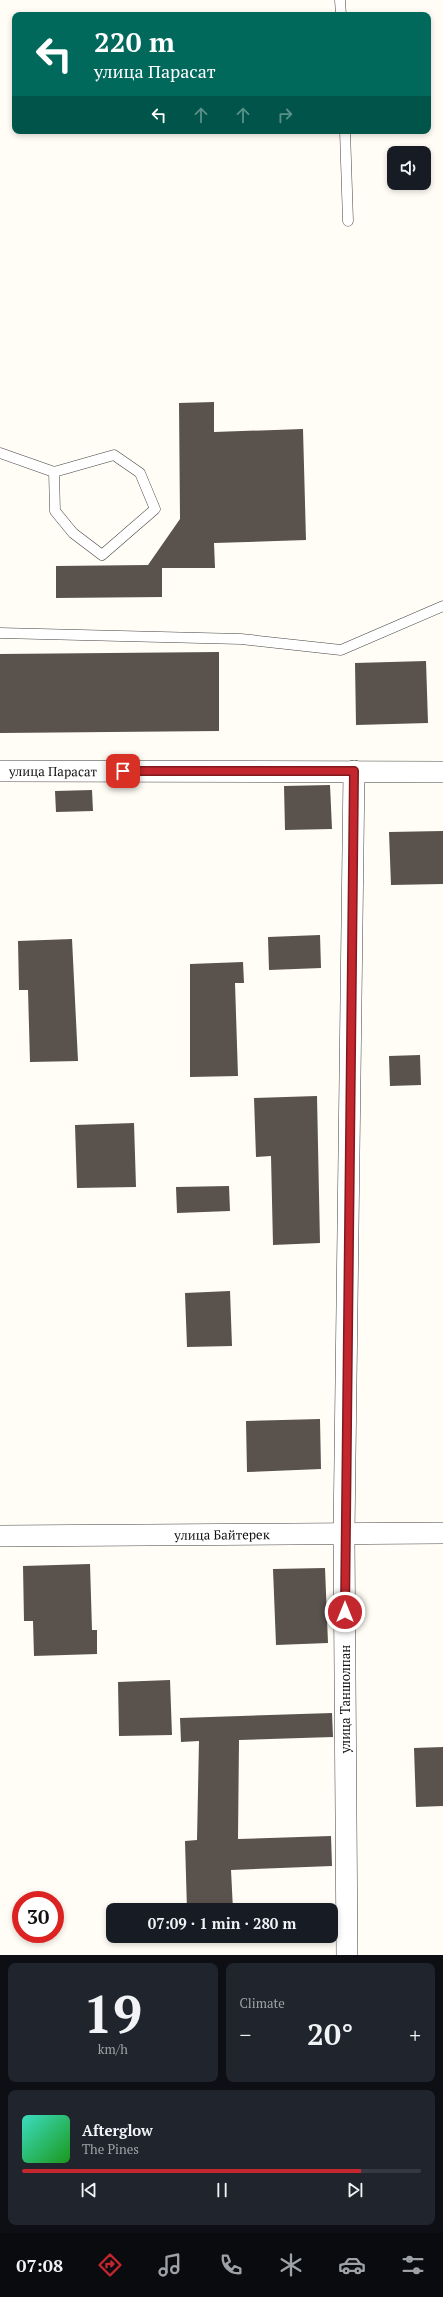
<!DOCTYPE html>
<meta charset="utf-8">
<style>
body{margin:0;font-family:"PT Serif",serif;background:#20242c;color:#f1f3f6;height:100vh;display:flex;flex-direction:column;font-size:15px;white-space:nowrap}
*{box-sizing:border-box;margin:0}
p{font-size:13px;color:#9ea1a6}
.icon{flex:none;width:22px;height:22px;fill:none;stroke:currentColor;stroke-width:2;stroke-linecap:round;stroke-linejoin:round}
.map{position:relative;height:1955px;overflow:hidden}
.drawer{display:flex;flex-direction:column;gap:8px;padding:8px;background:#0d0f14;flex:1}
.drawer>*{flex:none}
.banner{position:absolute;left:12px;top:12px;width:419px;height:122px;border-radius:8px;box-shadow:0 2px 6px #0003;background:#00695c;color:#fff;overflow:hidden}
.controls{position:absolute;left:387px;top:146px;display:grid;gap:8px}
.controls a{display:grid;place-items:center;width:44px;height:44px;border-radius:8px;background:#171b24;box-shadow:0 2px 6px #0003;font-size:20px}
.speed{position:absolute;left:12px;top:1891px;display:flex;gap:8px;font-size:20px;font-weight:700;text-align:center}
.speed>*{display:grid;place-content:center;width:52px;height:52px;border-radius:50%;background:#171b24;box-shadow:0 2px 6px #0003;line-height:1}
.speed .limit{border:6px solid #d22;background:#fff;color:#111}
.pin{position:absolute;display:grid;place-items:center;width:34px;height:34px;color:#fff;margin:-17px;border-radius:8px;box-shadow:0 2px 6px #0006}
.me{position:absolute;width:44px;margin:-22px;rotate:0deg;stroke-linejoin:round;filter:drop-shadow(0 0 3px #0008)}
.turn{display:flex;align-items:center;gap:14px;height:84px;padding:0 16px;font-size:18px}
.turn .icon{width:52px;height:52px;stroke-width:2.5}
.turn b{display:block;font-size:28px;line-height:34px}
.lanes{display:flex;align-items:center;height:38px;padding:0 16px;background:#0003;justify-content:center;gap:20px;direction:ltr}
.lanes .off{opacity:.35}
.big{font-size:30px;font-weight:800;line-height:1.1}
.drawer .card{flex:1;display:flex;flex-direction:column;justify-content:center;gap:6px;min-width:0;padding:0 14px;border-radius:8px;background:#20242c}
.drawer .dial{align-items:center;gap:0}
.dial b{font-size:52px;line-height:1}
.song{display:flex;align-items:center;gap:12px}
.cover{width:48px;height:48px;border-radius:6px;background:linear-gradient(135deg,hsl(170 70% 55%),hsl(120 70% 35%))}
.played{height:4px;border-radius:2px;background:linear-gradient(90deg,#c4262e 85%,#363941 85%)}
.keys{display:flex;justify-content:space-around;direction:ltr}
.heat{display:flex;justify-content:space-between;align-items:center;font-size:22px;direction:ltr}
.drawer .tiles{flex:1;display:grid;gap:8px;grid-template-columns:1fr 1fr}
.card:last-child{grid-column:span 2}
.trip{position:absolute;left:106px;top:1903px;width:232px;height:40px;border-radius:8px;background:#171b24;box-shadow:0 2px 6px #0003;font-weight:800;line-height:40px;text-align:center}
.tabs{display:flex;height:64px;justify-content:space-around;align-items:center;background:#090b0e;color:#9ea1a6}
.tabs .icon{width:28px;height:28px}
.tabs .current{color:#c4262e}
.tabs b{font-size:18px;color:#f1f3f6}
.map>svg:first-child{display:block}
</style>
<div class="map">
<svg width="443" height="1955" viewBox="0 0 443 1955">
<rect width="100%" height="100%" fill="#fffdf5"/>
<path fill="#5a524d" d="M 214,402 L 214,432 L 303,429 L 306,540 L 214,543 L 215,568 L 162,568 L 162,597 L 56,598 L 56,566 L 148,565 L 180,519 L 179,403 Z
M 219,652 L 219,731 L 0,733 L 0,654 Z
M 426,661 L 428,723 L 356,725 L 355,663 Z
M 330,785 L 332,829 L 285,830 L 284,786 Z
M 92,790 L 93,811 L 56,812 L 55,791 Z
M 443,831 L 443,884 L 391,885 L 389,832 Z
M 320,935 L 321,968 L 269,970 L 268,937 Z
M 72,939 L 78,1061 L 30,1062 L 28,990 L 19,990 L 18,941 Z
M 243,962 L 244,983 L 235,983 L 238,1076 L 190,1077 L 190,964 Z
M 420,1055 L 421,1085 L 390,1086 L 389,1056 Z
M 317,1096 L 320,1243 L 273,1245 L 271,1156 L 256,1157 L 254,1098 Z
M 134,1123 L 136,1187 L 77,1188 L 75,1125 Z
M 229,1186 L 230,1211 L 177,1213 L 176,1187 Z
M 230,1291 L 232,1346 L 187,1347 L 185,1293 Z
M 320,1419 L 321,1469 L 247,1472 L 246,1421 Z
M 90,1564 L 92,1630 L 97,1630 L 97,1654 L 34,1656 L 33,1621 L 24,1621 L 23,1566 Z
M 325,1568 L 328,1643 L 276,1645 L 273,1569 Z
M 170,1680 L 172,1735 L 119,1736 L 118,1682 Z
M 332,1713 L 333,1737 L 239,1740 L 238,1839 L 331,1836 L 332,1866 L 231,1870 L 233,1910 L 187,1910 L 185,1841 L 197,1840 L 199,1741 L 181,1742 L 180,1718 Z
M 443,1747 L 443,1806 L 416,1807 L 414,1748 Z"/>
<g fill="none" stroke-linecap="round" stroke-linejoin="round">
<defs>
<path id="lane" d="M 340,0 L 341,15
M 345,131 L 348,221
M 0,453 L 54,472 L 114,455 L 140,473 L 155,509 L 102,555 L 73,533 L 55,511 L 54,472
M 0,633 L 241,639 L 341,650 L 443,606"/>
<g id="street">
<path id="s1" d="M 0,771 L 443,772"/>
<path id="s2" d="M 0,1536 L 443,1533"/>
<path d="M 347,1955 L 344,1535 L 354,771"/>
</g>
</defs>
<use href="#lane" stroke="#444" stroke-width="11"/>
<use href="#street" stroke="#444" stroke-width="22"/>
<use href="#lane" stroke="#fff" stroke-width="10"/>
<use href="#street" stroke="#fff" stroke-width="21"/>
</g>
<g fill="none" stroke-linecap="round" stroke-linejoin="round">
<defs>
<path id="route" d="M 123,771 L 354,771 L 345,1612"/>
</defs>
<use href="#route" stroke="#7f191e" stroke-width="10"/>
<use href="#route" stroke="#c4262e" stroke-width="7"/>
</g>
<g text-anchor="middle" stroke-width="4" stroke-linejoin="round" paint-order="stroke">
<g font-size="13" fill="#111" stroke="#fff">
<text dy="5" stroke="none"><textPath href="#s1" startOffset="53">улица Парасат</textPath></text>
<text dy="5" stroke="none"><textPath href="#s2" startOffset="222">улица Байтерек</textPath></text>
<text transform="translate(345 1699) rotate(-90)" y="5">улица Таншолпан</text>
</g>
</g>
</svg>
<div class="controls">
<a><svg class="icon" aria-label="sound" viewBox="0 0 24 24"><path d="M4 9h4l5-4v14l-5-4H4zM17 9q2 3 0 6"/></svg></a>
</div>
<div class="speed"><div class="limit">30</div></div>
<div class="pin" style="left:123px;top:771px;background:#d93025"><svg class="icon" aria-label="arrive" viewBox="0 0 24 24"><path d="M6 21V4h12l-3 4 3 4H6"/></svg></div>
<svg class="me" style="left:345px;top:1612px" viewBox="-20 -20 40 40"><circle r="17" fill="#c4262e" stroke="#fff" stroke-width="3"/><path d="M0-11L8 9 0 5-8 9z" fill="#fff"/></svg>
<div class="trip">07:09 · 1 min · 280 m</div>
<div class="banner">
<div class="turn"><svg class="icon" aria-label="left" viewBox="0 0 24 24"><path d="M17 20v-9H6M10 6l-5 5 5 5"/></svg><div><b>220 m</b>улица Парасат</div></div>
<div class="lanes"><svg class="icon" aria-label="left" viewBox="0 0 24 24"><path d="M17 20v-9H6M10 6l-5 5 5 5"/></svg><svg class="icon off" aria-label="ahead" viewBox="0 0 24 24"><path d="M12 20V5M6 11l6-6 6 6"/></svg><svg class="icon off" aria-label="ahead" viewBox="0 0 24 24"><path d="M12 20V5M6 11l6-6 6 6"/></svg><svg class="icon off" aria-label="right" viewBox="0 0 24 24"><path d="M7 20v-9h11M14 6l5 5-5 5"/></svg></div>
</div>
</div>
<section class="drawer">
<div class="tiles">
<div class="card dial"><b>19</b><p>km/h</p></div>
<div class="card"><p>Climate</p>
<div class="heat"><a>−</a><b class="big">20°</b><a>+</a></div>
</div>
<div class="card">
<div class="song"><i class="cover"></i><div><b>Afterglow</b><p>The Pines</p></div></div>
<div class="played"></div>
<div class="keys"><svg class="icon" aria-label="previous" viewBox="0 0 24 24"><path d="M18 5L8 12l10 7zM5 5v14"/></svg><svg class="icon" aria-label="pause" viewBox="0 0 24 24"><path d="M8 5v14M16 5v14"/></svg><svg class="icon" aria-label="next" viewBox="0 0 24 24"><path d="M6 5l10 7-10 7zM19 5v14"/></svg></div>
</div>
</div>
</section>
<nav class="tabs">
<b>07:08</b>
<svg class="icon current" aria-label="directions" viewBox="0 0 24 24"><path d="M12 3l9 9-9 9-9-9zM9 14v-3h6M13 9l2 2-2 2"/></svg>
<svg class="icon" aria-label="music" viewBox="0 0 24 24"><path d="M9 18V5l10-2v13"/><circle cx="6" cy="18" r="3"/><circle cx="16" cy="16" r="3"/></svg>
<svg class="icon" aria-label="phone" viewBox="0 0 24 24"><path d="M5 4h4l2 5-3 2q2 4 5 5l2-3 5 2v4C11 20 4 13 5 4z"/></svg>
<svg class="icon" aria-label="climate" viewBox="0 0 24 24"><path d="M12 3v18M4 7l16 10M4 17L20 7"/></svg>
<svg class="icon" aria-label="car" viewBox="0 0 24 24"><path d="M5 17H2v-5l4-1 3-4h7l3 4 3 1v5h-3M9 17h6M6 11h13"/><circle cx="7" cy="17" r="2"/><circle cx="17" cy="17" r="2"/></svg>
<svg class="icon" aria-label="filters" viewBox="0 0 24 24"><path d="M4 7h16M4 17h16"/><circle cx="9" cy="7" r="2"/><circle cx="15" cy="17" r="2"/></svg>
</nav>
